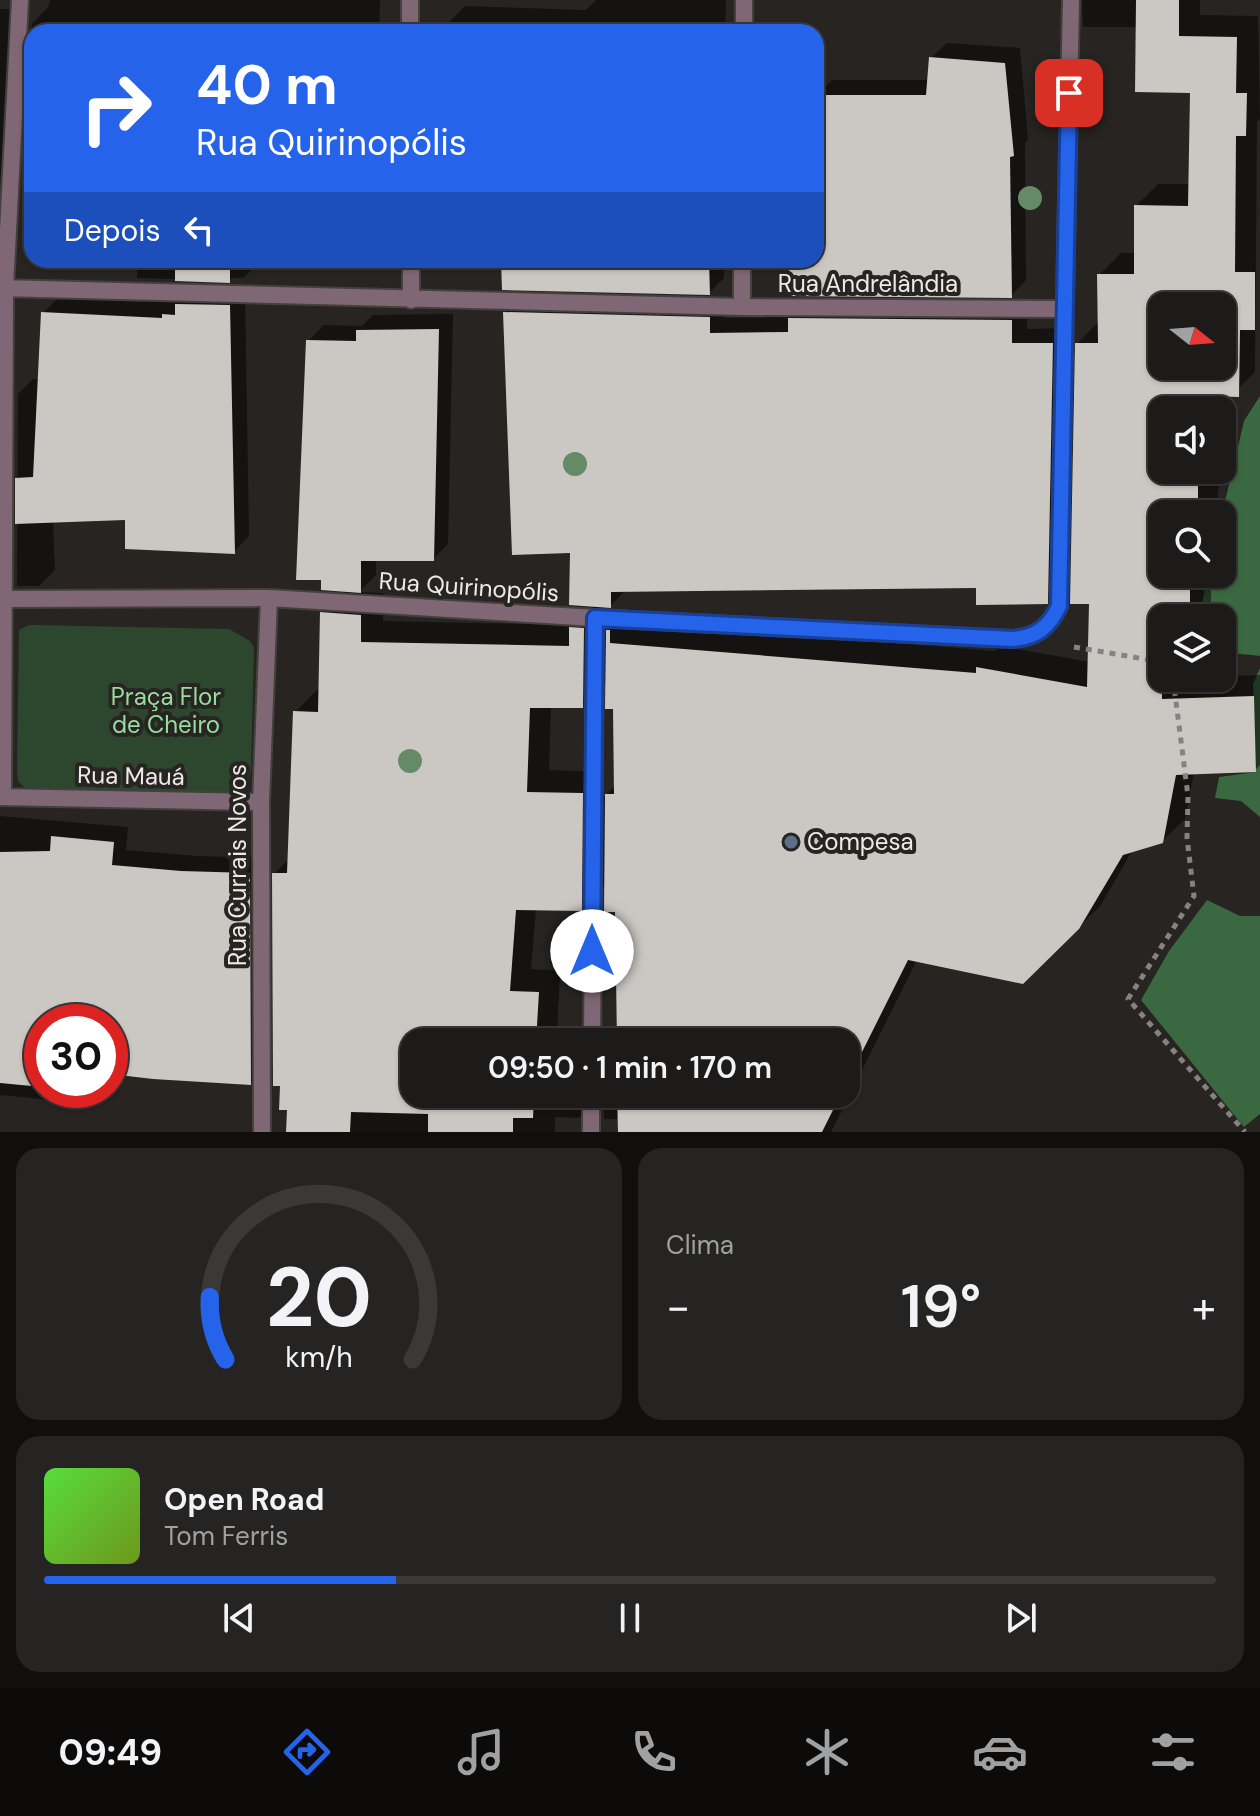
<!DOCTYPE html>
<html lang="pt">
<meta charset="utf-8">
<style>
body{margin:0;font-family:"DM Sans",sans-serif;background:#252422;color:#f1f3f6;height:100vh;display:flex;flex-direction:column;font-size:30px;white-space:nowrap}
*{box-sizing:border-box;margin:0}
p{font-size:26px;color:#a0a1a2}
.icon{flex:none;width:44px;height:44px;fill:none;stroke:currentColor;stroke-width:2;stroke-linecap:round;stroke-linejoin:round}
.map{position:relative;height:1132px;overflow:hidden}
.drawer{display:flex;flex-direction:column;gap:16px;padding:16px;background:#100f0e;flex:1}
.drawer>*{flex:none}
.hud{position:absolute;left:24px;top:24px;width:800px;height:244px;border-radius:24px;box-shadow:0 2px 6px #0004,0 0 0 2px #3b3938;background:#2563eb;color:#fff;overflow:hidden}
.needle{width:52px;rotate:107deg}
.fabs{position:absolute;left:1148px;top:292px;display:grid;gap:16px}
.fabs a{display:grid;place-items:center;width:88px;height:88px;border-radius:16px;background:#1d1b19;box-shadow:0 2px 6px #0004,0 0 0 2px #3b3938;font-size:40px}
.speed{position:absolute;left:24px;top:1004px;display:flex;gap:16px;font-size:40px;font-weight:700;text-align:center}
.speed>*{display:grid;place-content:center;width:104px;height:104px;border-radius:50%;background:#1d1b19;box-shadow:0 2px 6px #0004,0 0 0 2px #3b3938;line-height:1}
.speed .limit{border:12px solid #d22;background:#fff;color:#111}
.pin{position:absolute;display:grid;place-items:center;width:68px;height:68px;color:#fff;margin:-34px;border-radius:16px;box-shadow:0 4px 12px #0006}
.me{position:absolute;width:88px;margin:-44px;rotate:0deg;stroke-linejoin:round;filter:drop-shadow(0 0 6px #0008)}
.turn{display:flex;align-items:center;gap:28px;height:168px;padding:0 40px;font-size:36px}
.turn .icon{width:104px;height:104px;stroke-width:2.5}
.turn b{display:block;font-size:56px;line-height:68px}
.then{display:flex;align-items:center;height:76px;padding:0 40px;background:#0003;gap:16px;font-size:30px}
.big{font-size:60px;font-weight:600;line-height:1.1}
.drawer .card{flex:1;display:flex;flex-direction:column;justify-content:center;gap:12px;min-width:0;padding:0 28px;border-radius:24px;background:#252422}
.drawer .dial{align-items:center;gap:0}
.dial svg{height:208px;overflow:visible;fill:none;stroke:#3b3938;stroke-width:7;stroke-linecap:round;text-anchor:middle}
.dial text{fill:#f1f3f6;stroke:none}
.song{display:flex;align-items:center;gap:24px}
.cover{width:96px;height:96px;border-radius:12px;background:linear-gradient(135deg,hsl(110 70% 55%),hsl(80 70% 35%))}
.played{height:8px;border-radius:4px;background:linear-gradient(90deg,#2563eb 30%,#3b3938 30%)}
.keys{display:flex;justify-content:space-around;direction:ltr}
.heat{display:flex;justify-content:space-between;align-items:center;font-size:44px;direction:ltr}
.drawer .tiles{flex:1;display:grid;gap:16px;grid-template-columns:1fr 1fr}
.card:last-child{grid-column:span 2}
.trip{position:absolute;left:400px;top:1028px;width:460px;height:80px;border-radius:24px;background:#1d1b19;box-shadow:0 2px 6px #0004,0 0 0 2px #3b3938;font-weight:600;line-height:80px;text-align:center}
.tabs{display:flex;height:128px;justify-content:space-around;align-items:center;background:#0c0b0a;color:#a0a1a2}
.tabs .icon{width:56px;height:56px}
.tabs .on{color:#2563eb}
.tabs b{font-size:36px;color:#f1f3f6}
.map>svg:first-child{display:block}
</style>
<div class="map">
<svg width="1260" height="1132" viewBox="0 0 1260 1132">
<rect width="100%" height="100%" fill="#272421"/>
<path fill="#2c472e" d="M 29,625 L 229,629 L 250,641 L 254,648 L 251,771 L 246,784 L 237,794 L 27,790 L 18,781 L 17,772 L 19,630 Z"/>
<path fill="#3a6840" d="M 1260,396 L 1260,656 L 1222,652 L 1222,618 L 1199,618 L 1208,574 L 1222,574 L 1222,514 L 1244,421 Z
M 1260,668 L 1260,817 L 1241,801 L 1215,798 L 1219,777 L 1256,772 L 1253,684 Z
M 1207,900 L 1240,916 L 1260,916 L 1260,1114 L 1244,1127 L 1141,1000 L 1169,951 Z"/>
<path fill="#0007" fill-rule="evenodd" d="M 50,0 L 380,0 L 379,32 L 32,32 L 32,199 L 23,199 L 32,24 L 48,7 Z
M 596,0 L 726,0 L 725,32 L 449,32 L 449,22 L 465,6 L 586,10 Z
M 1082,0 L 1200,0 L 1200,15 L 1258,16 L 1260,119 L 1257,121 L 1255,372 L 1232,395 L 1222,394 L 1221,410 L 1162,410 L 1162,470 L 1220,470 L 1216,514 L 1162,514 L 1162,574 L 1211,574 L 1211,618 L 1162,618 L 1162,678 L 1260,675 L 1260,765 L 1255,770 L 1194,772 L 1185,819 L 1162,841 L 1132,851 L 1101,905 L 1078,928 L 917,960 L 831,1132 L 620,1132 L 620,1119 L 604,1119 L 603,1094 L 846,1094 L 846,1042 L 414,1042 L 414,1094 L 603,1094 L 579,1118 L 555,1117 L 555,1132 L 288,1132 L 289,1108 L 274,874 L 290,858 L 295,712 L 317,690 L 321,690 L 322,613 L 346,590 L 308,341 L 324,325 L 362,326 L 373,315 L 453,314 L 448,544 L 433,559 L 376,559 L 376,575 L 359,592 L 383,593 L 383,621 L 575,625 L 595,605 L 572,551 L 505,313 L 520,297 L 725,302 L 725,318 L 792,317 L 806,303 L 1027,305 L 1027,329 L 1068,328 L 1062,587 L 1047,602 L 978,586 L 626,590 L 610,606 L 605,605 L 605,633 L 631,608 L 631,622 L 995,651 L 1000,646 L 1090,662 L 1091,602 L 1077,344 L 1099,321 L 1099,275 L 1121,253 L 1136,253 L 1136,206 L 1158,184 L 1190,184 L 1192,91 L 1138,27 L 1083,27 ZM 1162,306 L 1222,306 L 1222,366 L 1162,366 ZM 608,681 L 615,707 L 616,785 L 604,797 L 604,772 L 549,770 L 551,706 L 583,706 ZM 606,884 L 617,910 L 619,1036 L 557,1034 L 560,971 L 531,969 L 536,909 L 581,909 Z
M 0,9 L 22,9 L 13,182 L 0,195 Z
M 947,43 L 1020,48 L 1028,139 L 1025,143 L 1026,280 L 1011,296 L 791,260 L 816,260 L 817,96 L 832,80 L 929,80 L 931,58 Z
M 137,260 L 259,260 L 259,263 L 243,278 L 232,278 L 229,281 L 137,278 Z
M 503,260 L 724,260 L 724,278 L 709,293 Z
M 154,288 L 245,290 L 249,536 L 234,552 L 127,518 L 53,521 L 55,570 L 39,586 L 17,586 L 18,394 L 33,379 L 40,379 L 43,313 L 59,297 L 140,302 Z
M 0,816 L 128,827 L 126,850 L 198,856 L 265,858 L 266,1067 L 250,1083 L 110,1072 L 110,1022 L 42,1022 L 42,1090 L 83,1090 L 71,1102 L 0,1095 Z"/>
<path fill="#cbc7c3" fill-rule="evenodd" d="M 1136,0 L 1179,0 L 1179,36 L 1237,37 L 1236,93 L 1247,93 L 1246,136 L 1236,136 L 1235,272 L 1255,272 L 1255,330 L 1240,330 L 1239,397 L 1201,396 L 1201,410 L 1162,410 L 1162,470 L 1198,470 L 1198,514 L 1162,514 L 1162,574 L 1190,574 L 1190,618 L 1162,618 L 1162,699 L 1254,696 L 1256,772 L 1176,775 L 1163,843 L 1123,855 L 1079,929 L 1023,984 L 908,960 L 846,1084 L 846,1042 L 617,1042 L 615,912 L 604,912 L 605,794 L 614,794 L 613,709 L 605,709 L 606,630 L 610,630 L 610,643 L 976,673 L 976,667 L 1087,687 L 1089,604 L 1070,604 L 1075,343 L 1098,343 L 1097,274 L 1134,274 L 1134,205 L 1188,206 L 1190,93 L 1135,92 ZM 1162,306 L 1222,306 L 1222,366 L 1162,366 Z
M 929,57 L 1005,63 L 1014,156 L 1010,157 L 1012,298 L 789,296 L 789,260 L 816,260 L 816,95 L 926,95 Z
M 175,260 L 230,260 L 230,283 L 175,281 Z
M 501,260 L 709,260 L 710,295 L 502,290 Z
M 175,304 L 230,305 L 235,554 L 125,549 L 125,520 L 15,524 L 15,478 L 33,477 L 41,312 L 162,318 L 162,314 L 175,315 Z
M 503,312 L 710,317 L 710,333 L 788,332 L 788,318 L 1012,320 L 1012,343 L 1053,343 L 1048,604 L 976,605 L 976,588 L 611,592 L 611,608 L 569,605 L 570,553 L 512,555 Z
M 439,329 L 434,561 L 361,561 L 361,593 L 321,590 L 321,580 L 296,580 L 306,340 L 356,341 L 356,330 Z
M 320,612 L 361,615 L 361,642 L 569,646 L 569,627 L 584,628 L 583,708 L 530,708 L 527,792 L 583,793 L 582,911 L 516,910 L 510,991 L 539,992 L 536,1042 L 414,1042 L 414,1094 L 534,1094 L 533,1118 L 513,1118 L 513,1132 L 428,1132 L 428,1114 L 351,1112 L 350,1132 L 286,1132 L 287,1110 L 279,1110 L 280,1086 L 273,1086 L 272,873 L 287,873 L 293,711 L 318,712 Z
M 51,836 L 114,842 L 112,865 L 181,871 L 250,873 L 251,1085 L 153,1079 L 110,1074 L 110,1022 L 42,1022 L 42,1087 L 0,1083 L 0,852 L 50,851 Z
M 617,1094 L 841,1094 L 822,1132 L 618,1132 Z"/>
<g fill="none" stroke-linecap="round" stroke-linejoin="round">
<defs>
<path id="street" d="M 410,0 L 410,32
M 744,32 L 744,0
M 411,260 L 411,300
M 0,288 L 742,307 L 1064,309
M 742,307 L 742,260
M 5,599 L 269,598 L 595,618 L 1013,639 C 1037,637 1049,627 1059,606 L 1071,0
M 0,797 L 261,802
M 3,797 L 5,288 L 20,0
M 592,1042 L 595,618
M 262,1132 L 261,802 L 269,598
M 591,1132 L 591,1094"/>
</defs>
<use href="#street" stroke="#43403d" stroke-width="20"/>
<path stroke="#858380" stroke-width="5" stroke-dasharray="6 6" stroke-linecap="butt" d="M 1074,647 L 1162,662
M 1173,678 L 1188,796 L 1187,838 L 1194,896 L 1128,999 L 1245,1132"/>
<use href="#street" stroke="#7f6775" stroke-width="16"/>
</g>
<g fill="#658a66">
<circle cx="1030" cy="198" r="12"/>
<circle cx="575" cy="464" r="12"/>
<circle cx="410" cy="761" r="12"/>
</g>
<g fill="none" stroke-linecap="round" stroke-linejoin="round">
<defs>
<path id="route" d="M 592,951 L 595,618 L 1013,639 C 1037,637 1049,627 1059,606 L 1069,93"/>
</defs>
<use href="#route" stroke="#184099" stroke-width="20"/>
<use href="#route" stroke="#2563eb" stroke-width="14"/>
</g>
<circle fill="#5c6f8a" stroke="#272421" stroke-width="3" cx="791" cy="842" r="8"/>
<g text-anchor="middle" stroke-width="8" stroke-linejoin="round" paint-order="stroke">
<g font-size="24" fill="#edebe9" stroke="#272421">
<text x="868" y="292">Rua Andrelândia</text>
<text transform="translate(469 587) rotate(4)" y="8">Rua Quirinopólis</text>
<text transform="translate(131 776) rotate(1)" y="8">Rua Mauá</text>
<text transform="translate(238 865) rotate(-90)" y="8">Rua Currais Novos</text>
</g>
<g font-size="24" fill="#97dd9e" stroke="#272421">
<text x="166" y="705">Praça Flor<tspan x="166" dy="28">de Cheiro</tspan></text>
</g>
<g font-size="24" fill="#edebe9" stroke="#272421" text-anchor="start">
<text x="807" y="850">Compesa</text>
</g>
</g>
</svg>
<div class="fabs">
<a><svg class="needle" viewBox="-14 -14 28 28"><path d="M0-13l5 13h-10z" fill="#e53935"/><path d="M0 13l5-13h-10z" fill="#a0a1a2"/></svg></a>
<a><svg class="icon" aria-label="sound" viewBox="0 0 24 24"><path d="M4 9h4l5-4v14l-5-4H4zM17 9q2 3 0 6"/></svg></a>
<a><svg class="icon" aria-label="search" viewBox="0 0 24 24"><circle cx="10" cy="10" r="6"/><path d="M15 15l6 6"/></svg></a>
<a><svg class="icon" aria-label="layers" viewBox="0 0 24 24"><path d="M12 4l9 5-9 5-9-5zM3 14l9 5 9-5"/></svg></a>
</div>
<div class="speed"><div class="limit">30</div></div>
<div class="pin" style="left:1069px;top:93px;background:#d93025"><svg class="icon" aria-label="arrive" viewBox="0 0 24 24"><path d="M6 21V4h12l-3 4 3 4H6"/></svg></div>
<svg class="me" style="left:592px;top:951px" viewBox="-20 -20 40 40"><circle r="19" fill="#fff"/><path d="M0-13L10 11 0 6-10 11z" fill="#2563eb"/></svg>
<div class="trip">09:50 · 1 min · 170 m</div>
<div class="hud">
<div class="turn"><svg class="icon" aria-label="right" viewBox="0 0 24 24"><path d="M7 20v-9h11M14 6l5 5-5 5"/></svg><div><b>40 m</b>Rua Quirinopólis</div></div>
<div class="then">Depois<svg class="icon" aria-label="left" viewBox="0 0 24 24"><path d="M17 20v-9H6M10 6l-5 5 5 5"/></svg></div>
</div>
</div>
<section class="drawer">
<div class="tiles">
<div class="card dial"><svg viewBox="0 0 100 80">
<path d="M14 69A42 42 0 1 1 86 69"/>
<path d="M14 69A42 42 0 0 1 8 45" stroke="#2563eb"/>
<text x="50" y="56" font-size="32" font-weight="700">20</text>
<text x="50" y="72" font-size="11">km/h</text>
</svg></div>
<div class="card"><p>Clima</p>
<div class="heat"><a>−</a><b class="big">19°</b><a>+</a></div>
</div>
<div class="card">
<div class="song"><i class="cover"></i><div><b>Open Road</b><p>Tom Ferris</p></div></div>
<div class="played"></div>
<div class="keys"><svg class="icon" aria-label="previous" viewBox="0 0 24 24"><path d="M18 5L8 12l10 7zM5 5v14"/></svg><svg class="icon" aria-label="pause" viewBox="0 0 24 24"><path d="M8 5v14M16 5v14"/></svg><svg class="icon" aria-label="next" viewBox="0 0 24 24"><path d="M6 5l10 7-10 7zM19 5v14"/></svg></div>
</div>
</div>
</section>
<nav class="tabs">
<b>09:49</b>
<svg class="icon on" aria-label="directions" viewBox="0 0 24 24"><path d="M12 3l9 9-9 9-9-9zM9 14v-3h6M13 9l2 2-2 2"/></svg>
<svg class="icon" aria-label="music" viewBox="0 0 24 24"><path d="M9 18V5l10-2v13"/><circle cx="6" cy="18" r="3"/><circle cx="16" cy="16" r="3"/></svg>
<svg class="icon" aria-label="phone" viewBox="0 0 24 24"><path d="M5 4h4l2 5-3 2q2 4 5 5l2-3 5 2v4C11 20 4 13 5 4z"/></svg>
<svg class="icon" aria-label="climate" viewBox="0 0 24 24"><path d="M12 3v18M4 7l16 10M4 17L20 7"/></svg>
<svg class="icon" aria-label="car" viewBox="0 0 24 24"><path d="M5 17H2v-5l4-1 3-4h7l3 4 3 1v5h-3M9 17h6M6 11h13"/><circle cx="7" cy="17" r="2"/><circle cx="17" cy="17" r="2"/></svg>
<svg class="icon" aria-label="filters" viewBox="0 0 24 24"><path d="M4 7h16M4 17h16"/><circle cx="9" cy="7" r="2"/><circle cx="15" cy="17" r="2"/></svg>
</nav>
